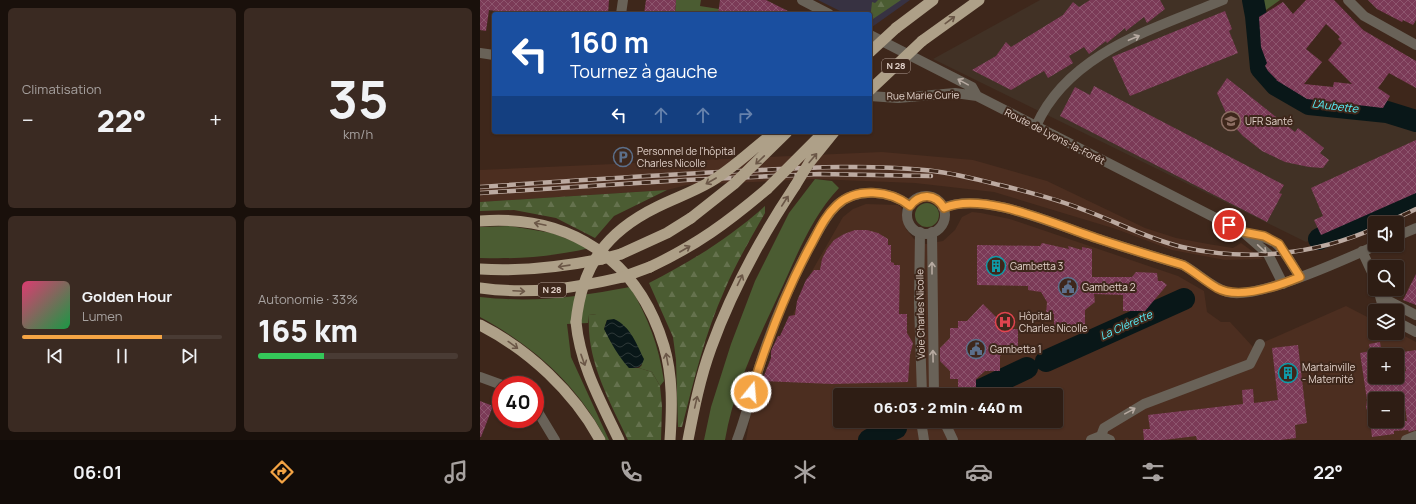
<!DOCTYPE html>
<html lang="fr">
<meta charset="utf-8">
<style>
body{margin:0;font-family:Manrope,sans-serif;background:#3a2a22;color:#f1f3f6;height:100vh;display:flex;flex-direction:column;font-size:15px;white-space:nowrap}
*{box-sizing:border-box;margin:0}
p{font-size:13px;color:#a7a2a0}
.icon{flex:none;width:22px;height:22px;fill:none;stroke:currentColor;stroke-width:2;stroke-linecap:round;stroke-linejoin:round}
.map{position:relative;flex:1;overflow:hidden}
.sheet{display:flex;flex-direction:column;gap:8px;padding:8px;background:#19100b;width:480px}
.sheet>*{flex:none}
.banner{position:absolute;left:12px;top:12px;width:380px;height:122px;border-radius:4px;box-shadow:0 1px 3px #0004,0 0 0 1px #493b34;background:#1a4fa0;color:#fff;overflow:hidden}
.fabs{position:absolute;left:888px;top:216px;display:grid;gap:8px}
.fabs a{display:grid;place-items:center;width:36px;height:36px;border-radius:4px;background:#2e1d14;box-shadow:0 1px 3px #0004,0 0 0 1px #493b34;font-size:20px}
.speed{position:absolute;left:12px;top:376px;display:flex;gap:8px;font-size:20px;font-weight:700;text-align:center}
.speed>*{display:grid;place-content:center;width:52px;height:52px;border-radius:50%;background:#2e1d14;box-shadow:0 1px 3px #0004,0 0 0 1px #493b34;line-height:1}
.speed .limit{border:6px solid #d22;background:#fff;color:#111}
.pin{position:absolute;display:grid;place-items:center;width:34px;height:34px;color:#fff;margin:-17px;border:2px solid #fff;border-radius:50%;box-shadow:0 1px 4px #0007}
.me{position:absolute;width:44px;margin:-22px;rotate:17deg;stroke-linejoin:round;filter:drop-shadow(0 0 3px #0008)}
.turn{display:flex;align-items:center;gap:14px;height:84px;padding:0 12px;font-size:18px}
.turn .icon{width:52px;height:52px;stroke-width:2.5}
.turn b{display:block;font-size:28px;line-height:34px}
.lanes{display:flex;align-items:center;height:38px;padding:0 12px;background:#0003;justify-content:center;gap:20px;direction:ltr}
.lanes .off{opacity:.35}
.big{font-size:30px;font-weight:800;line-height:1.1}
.sheet .tile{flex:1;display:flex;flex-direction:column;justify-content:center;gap:6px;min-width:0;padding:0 14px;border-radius:6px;background:#3a2a22}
.sheet .dial{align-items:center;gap:0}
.dial b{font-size:52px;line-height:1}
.song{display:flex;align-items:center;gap:12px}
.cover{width:48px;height:48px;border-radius:6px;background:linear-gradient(135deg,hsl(340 70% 55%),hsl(140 70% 35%))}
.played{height:4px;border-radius:2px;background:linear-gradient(90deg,#f4a444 70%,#493b34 70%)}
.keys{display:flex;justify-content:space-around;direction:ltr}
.heat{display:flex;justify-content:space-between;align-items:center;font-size:22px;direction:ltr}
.charge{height:6px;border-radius:3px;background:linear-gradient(90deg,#34c759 33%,#493b34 0)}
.sheet .tiles{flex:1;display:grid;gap:8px;grid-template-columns:repeat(2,1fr)}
.trip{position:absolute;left:353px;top:388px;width:230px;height:40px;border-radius:4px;background:#2e1d14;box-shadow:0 1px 3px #0004,0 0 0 1px #493b34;font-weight:800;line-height:40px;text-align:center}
.dock{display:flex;height:64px;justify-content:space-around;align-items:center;background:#120c08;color:#a7a2a0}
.dock .icon{width:28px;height:28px}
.dock .selected{color:#f4a444}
.dock b{font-size:18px;color:#f1f3f6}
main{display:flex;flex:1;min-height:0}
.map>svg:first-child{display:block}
</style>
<main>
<section class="sheet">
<div class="tiles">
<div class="tile"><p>Climatisation</p>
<div class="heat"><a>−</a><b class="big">22°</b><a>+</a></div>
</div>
<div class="tile dial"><b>35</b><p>km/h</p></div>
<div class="tile">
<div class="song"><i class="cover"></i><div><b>Golden Hour</b><p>Lumen</p></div></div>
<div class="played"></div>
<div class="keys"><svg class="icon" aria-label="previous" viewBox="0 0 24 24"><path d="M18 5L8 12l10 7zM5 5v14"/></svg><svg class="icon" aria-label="pause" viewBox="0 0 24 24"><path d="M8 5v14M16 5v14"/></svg><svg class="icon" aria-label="next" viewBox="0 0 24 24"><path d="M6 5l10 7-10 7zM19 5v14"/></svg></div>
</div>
<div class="tile"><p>Autonomie · 33%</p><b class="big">165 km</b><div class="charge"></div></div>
</div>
</section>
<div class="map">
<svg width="936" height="440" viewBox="0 0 936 440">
<defs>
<pattern id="forest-firs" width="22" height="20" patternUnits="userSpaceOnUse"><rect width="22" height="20" fill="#4b5c32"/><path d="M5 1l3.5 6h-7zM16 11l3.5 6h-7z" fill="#65724e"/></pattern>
<pattern id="water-waves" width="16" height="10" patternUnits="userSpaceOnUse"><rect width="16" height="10" fill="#091718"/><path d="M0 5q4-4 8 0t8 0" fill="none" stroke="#2d3838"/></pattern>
<pattern id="building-cross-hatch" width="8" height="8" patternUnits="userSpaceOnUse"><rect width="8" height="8" fill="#7b3a57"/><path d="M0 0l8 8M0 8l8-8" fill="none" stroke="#8d556e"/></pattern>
</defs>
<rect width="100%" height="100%" fill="#3e271b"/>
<path fill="#373242" d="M 338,0 L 430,0 L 392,27 L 390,26 L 390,14 L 366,14 Z"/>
<path fill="#413125" d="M 560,0 L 767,0 L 771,14 L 773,52 L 777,67 L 791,85 L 826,108 L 867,112 L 881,112 L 907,116 L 936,126 L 936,193 L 826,242 L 453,59 Z"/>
<path fill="#4c2e20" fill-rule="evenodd" d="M 402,152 L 493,160 L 567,181 L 665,228 L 696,238 L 728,244 L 753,248 L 761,243 L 783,259 L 745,260 L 692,250 L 636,229 L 514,192 L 435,183 L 335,179 L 207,185 L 187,190 L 0,202 L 0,170 Z
M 386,204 L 418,205 L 421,207 L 426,229 L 434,239 L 446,244 L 463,241 L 475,230 L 482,217 L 492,212 L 501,213 L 530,219 L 698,276 L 724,291 L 727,312 L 741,322 L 750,322 L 773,347 L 866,306 L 895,321 L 895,333 L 917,332 L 936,342 L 936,440 L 266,440 L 276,386 L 293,360 L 332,271 L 363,217 L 373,209 ZM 895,355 L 917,355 L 917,377 L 895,377 ZM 360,395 L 576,395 L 576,421 L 360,421 ZM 895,399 L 917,399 L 917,421 L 895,421 Z"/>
<path fill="#4b5c32" d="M 196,0 L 221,0 L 220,6 L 239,9 L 238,14 L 195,14 Z
M 776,0 L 800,0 L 779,15 Z
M 335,179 L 352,181 L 359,188 C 331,217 316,258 299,294 C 277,342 254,387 245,440 L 224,440 L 231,407 L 251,344 L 275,281 L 309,213 Z
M435 215a12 12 0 1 1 24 0a12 12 0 1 1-24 0Z
M 30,226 L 72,233 L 110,248 C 70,257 41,259 0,258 L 0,227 Z
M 150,287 C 168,317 179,346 184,381 L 180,386 L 172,372 L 159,368 L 162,365 L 127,320 L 124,329 L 116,314 L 109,315 L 108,323 L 87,324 L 91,357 L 129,440 L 126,440 C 98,385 53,346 0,317 L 0,297 C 54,303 97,297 150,287 Z"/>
<path fill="url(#forest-firs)" d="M 398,0 L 421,0 L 390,21 L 392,2 L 395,3 Z
M 187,190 L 134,216 L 115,238 L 76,218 L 34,210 L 0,211 L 0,202 Z
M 285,206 L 285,213 C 271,238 256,263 245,289 C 225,333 214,380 202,427 L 198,427 L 196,360 L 193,337 L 169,283 C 212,261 249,238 285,206 Z
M 117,314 L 131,342 L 149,368 L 159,368 L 172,372 L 180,386 L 182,406 L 181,440 L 148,440 C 129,400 106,360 109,315 Z"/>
<path fill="url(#water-waves)" d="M 134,319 C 151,327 156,343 164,359 C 161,368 158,368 149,368 C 138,356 131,343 124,329 L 127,320 Z"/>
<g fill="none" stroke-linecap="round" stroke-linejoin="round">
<path stroke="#091718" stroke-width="22" d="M 773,0 L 776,16 L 781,68 L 796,85 L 829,104 L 907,112 L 936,121
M 839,239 L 936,196
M 566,361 L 704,299
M 490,395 L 547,368
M 389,440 L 416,428"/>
</g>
<path fill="url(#building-cross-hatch)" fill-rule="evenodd" d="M 0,0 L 129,0 L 128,14 L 36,14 L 9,10 L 6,31 L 0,30 Z
M 166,0 L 196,0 L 195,14 L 164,14 Z
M 240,0 L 286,0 L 314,14 L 238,14 Z
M 610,0 L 680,0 L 685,9 L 667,23 L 664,17 L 646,31 L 645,28 L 627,43 L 626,41 L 609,54 L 604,47 L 589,56 L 593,63 L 568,78 L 564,71 L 531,90 L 492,70 L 516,56 L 526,42 L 531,47 L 583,15 L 593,2 L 599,7 Z
M 826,0 L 854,0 L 883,30 L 936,61 L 936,88 L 909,73 L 898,88 L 910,96 L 903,108 L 827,99 L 796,80 L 797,80 L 788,71 L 785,66 L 787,63 L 781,47 L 779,17 L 803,2 L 813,14 ZM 846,24 L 860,37 L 858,39 L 862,43 L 848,60 L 872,84 L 854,82 L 853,87 L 824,84 L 842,62 L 826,49 Z
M 888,0 L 936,0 L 936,20 L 933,25 L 923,20 L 922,22 L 897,9 Z
M 745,11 L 752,29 L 749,31 L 758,53 L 650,96 L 632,57 Z
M 747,78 L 815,132 L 818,128 L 844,148 L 840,153 L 849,160 L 843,168 L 829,167 L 805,162 L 782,151 L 763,136 L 750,122 L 737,93 Z
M 614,86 L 804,185 L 799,193 L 802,194 L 787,222 L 580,116 L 595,87 L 610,95 Z
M 936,140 L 936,193 L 841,235 L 834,220 L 843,216 L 831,188 Z
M 375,230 L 387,230 L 398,233 L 408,239 L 408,245 L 411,245 L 411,262 L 414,263 L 414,265 L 420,265 L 419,314 L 427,314 L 427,333 L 433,343 L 430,355 L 428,382 L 352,384 L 282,381 L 291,358 L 291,351 L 298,336 L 300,336 L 309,316 L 315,315 L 317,301 L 326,280 L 334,270 L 340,270 L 342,259 L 347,249 L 354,240 L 364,234 Z
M 562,243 L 589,249 L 588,246 L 602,250 L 602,247 L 612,249 L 612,277 L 652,277 L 656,272 L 677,273 L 678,281 L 682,281 L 687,285 L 665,311 L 643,311 L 643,295 L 614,294 L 615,302 L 605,310 L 605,332 L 574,331 L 574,314 L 566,314 L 567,302 L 561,292 L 548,290 L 548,286 L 497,285 L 497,245 L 560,246 Z
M 936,274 L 936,305 L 923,300 Z
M 503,304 L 520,321 L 529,321 L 529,329 L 538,329 L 538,347 L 529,347 L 520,356 L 520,371 L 505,371 L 496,379 L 496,388 L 478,388 L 478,379 L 470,379 L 470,371 L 460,361 L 460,348 L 470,338 L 470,328 L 478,328 L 478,321 L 487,321 Z
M 900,342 L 902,355 L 895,355 L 895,377 L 921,377 L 920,372 L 926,371 L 923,352 L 936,350 L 936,430 L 929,432 L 928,430 L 914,431 L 914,434 L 892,437 L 890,421 L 894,421 L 886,408 L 887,400 L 880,353 L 890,351 L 889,344 ZM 917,398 L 917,399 L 924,398 L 927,421 L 895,421 L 895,399 Z
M 818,345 L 827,423 L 815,425 L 816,438 L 801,440 L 717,440 L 716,436 L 684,440 L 664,440 L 663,429 L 670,429 L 668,415 L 763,404 L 762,390 L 773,389 L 774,403 L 798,400 L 792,348 Z
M 0,401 L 13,406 L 1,437 L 0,437 Z"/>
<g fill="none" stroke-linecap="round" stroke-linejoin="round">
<path stroke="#696258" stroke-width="10" d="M 556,126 C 589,52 674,29 743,0
M 440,232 L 439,303 L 442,395
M 452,232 L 454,395
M 0,377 L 22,385
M 55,407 L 75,440
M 441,421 L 444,440
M 464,421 L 473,440
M 621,436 L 624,428 L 664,404 L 770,364 L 780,344
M 611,440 L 621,436 L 630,440
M 926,440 L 936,436"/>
<path stroke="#696258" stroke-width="10" d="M 322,0 L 349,14
M 868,0 L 884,16 L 936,45
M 141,14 L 143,0
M 390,35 L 492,87 L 497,96 L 763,232 L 788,254 L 803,284
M 0,53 L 14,55
M 390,96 L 418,98 L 475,93 L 497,96
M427 215a19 19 0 1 1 38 0a19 19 0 1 1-38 0Z
M 463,208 C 504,190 580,227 622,240 C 649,249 676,257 703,265 C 718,273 731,287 747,292 C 776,301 868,258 897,245
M 765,233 C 802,239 801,248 820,277
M 917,236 L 936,228
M 882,251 L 895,279
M 898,289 L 904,311
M 901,297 L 936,315
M 917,322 L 936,332
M 257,440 C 268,412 274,381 284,352 C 296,316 312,280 330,246 C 338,232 345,217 356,206 C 376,187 410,190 430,206"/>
<path stroke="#aea088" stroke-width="11" d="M 416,28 L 453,0
M 442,41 L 499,0
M 0,221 C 89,214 158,259 184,346 C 193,376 192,409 190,440
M 141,254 L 187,233 L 211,218
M 170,267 C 217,245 248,222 287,189
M 0,269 C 42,272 81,267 122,259
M 0,288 C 49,295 96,288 143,277
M 96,322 C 100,365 121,402 139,440
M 0,325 C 49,350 94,392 120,440
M 208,440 C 214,409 220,378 231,348 C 252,290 281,237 315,186"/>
<defs>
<path id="rail" d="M 0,187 C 87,181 174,175 261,171 C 322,168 383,164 444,170 C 470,172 495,179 520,185 C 549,192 577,199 604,210 C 637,222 668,239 702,247 C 766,262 835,255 895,228
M 0,193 L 205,180 L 340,174 L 451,176
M 906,223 L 936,209"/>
</defs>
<use href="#rail" stroke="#bcaaa1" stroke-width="4.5"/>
<use href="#rail" stroke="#3e271b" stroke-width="3" stroke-dasharray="9" stroke-linecap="butt"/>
<path stroke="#aea088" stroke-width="11" d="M 390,52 L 416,28
M 390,90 L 442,41
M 315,186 L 329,163 L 354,132
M 287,189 L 344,132
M 211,218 L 254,184 L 307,132
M 122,259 L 141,254
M 143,277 L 170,267
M 96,322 C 102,265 126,232 177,207 C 195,198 213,192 230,182 C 254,168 273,148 295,132"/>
</g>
<defs><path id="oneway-shaft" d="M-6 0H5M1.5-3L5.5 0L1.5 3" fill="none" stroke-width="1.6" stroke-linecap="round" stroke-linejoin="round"/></defs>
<g stroke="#6b5747">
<use href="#oneway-shaft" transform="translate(470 20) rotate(-37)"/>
<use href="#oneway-shaft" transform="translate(333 158) rotate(-50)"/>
<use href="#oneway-shaft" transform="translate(280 160) rotate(136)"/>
<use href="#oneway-shaft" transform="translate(231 181) rotate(150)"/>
<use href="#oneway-shaft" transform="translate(305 201) rotate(-57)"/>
<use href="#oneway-shaft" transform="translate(60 224) rotate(-168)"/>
<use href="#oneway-shaft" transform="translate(205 249) rotate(-30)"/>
<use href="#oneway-shaft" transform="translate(84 266) rotate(172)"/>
<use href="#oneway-shaft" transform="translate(260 280) rotate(-64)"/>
<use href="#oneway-shaft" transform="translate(39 291) rotate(3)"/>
<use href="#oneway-shaft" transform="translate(33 345) rotate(36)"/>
<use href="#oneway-shaft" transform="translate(187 359) rotate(-100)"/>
<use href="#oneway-shaft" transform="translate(103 360) rotate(70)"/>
<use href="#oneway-shaft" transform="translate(216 402) rotate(-77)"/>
</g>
<g stroke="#b7aaa1">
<use href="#oneway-shaft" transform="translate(654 38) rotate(-23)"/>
<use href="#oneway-shaft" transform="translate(483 82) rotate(-151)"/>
<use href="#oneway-shaft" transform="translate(782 249) rotate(43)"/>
<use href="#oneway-shaft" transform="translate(452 268) rotate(-90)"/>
<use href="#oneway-shaft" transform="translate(453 356) rotate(-91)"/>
<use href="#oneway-shaft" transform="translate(650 411) rotate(-29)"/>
</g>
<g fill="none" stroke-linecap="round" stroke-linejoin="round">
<defs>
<path id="route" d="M 271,392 C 287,341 306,290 332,243 C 339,230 345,216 357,205 C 376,187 410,190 430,206 C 440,193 455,193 464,208 C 504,190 580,227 622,240 C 649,249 676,257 703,265 C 715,272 725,281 737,288 C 759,300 798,286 820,277 L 799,244 L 784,236 L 763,232 L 749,225"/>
</defs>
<use href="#route" stroke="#9f6b2c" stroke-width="10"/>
<use href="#route" stroke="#f4a444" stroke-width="7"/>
</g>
<defs>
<symbol id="university-ring" viewBox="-11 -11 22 22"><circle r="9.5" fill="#3e271b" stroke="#8d6e63" stroke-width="1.5"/><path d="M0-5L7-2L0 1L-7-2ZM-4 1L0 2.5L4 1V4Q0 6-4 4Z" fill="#8d6e63"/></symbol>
<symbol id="parking-ring" viewBox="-11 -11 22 22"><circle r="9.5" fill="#3e271b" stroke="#5c6f8a" stroke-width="1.5"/><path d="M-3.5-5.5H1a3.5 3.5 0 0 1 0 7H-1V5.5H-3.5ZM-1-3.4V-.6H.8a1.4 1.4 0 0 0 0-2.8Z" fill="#5c6f8a"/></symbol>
<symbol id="building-ring" viewBox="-11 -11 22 22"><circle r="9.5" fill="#3e271b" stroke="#0f9aa8" stroke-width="1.5"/><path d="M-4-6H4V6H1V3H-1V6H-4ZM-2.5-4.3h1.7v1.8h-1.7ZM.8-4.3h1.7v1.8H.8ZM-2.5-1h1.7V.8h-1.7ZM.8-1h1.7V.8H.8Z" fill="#0f9aa8"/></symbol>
<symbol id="civic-ring" viewBox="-11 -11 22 22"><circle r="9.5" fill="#3e271b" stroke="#5c6f8a" stroke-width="1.5"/><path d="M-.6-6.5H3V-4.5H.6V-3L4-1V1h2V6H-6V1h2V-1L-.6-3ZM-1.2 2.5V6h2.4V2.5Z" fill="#5c6f8a"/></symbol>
<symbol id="hospital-ring" viewBox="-11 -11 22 22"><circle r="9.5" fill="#3e271b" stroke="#e0444e" stroke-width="1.5"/><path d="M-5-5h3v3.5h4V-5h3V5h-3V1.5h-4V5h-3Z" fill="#e0444e"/></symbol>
</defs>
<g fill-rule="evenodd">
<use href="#university-ring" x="740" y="110" width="22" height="22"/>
<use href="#parking-ring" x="132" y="146" width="22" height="22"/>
<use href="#building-ring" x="505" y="255" width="22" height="22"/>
<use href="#civic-ring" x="577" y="276" width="22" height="22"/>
<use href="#hospital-ring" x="514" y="311" width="22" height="22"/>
<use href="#civic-ring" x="485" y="338" width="22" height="22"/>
<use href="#building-ring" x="797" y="362" width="22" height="22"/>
</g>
<g text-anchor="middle" stroke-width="4" stroke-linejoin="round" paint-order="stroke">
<g fill="#3e271b" stroke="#b09e95" stroke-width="1">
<rect x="402" y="59" width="28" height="14" rx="3"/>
<rect x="58" y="283" width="28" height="14" rx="3"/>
</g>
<g font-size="9" font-weight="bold" fill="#e1d1c9">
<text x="416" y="69">N 28</text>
<text x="72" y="293">N 28</text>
</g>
<g font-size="10" fill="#e1d1c9" stroke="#3e271b">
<text transform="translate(443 95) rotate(-1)" y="4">Rue Marie Curie</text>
<text transform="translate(575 136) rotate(27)" y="4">Route de Lyons-la-Forêt</text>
<text transform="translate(440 314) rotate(-91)" y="4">Voie Charles Nicolle</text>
</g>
<g font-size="10" fill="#e1d1c9" stroke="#3e271b" text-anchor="start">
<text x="765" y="125">UFR Santé</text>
<text x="157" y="155">Personnel de l'hôpital<tspan x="157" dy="12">Charles Nicolle</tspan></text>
<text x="530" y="270">Gambetta 3</text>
<text x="602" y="291">Gambetta 2</text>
<text x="539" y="320">Hôpital<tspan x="539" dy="12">Charles Nicolle</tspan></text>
<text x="510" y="353">Gambetta 1</text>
<text x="822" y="371">Martainville<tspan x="822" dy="12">- Maternité</tspan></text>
</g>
<g font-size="11" font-style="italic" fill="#57f0fa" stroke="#3e271b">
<text transform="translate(855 106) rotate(7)" y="4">L'Aubette</text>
<text transform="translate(646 325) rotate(-24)" y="4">La Clérette</text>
</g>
</g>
</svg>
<div class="fabs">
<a><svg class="icon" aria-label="sound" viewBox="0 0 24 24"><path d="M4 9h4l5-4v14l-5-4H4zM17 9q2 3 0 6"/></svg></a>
<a><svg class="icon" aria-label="search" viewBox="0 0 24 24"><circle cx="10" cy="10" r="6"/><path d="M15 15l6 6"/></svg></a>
<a><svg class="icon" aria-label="layers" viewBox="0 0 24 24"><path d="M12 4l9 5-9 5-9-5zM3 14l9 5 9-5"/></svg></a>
<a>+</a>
<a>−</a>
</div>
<div class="speed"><div class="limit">40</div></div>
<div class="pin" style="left:749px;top:225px;background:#d93025"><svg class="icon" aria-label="arrive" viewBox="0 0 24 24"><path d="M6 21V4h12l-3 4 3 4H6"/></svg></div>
<svg class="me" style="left:271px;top:392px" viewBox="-20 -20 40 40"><circle r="17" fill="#f4a444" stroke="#fff" stroke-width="3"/><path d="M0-11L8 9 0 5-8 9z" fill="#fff"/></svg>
<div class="trip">06:03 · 2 min · 440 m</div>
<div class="banner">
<div class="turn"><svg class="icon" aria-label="left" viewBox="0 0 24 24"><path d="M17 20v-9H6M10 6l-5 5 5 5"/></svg><div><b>160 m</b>Tournez à gauche</div></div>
<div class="lanes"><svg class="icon" aria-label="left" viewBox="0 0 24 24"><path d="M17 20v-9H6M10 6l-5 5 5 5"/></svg><svg class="icon off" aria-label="ahead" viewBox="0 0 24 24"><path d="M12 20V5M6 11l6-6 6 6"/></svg><svg class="icon off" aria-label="ahead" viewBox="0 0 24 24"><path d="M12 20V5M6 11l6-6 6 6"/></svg><svg class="icon off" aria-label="right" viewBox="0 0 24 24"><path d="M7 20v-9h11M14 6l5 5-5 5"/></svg></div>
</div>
</div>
</main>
<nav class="dock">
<b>06:01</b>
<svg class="icon selected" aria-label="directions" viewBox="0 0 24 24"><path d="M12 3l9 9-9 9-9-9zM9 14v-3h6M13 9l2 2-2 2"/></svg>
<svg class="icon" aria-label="music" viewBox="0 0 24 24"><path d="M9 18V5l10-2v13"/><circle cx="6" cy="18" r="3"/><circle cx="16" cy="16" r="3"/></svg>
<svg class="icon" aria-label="phone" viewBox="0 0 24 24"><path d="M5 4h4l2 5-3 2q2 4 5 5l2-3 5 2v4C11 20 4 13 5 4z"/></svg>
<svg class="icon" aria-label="climate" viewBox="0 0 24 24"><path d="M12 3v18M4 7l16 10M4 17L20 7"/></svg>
<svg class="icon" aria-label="car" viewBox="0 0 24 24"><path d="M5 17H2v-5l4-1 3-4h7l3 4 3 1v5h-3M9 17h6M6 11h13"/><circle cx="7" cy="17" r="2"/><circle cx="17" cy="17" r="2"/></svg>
<svg class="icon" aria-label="filters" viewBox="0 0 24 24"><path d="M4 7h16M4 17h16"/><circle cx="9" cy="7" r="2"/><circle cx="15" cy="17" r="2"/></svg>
<b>22°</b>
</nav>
